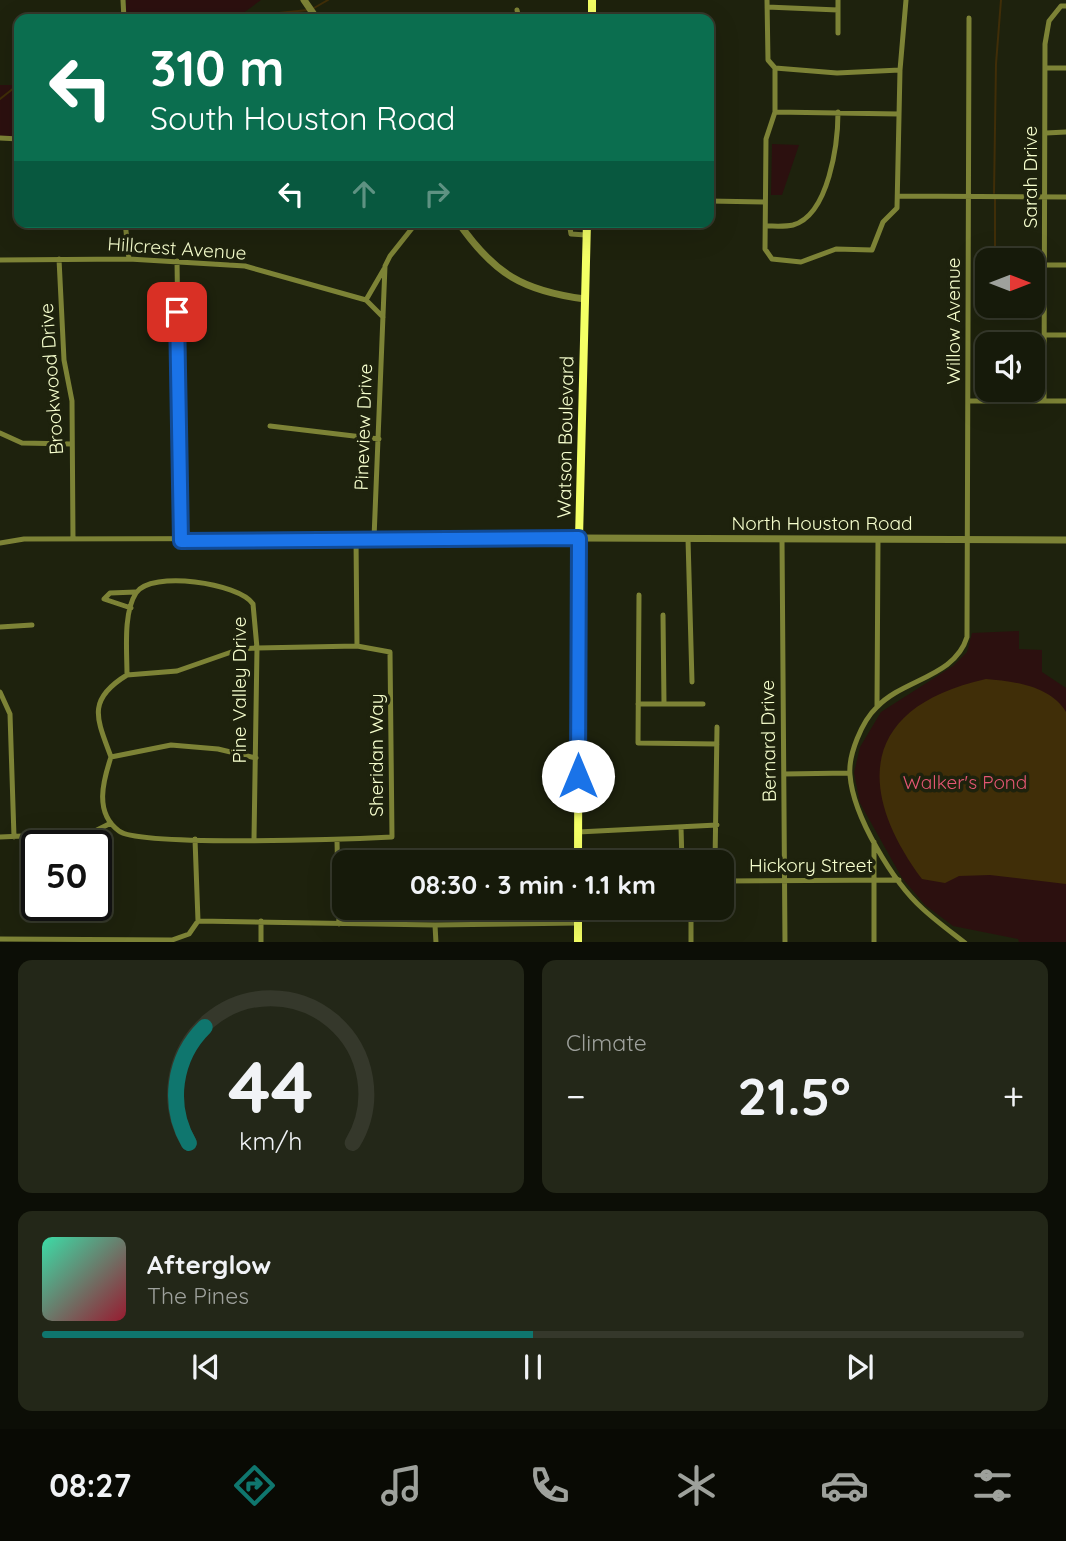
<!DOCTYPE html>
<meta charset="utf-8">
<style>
body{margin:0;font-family:Quicksand,sans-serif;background:#232718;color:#f1f3f6;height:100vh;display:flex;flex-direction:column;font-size:26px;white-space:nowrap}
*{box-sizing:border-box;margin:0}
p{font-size:23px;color:#9ea19c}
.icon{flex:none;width:38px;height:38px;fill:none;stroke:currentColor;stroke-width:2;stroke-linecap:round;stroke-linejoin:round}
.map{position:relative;height:942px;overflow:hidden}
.sheet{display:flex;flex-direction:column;gap:18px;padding:18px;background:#0c0e06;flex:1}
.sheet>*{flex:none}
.banner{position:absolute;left:14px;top:14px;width:700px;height:214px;border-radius:14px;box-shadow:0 7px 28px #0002,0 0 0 2px #35382b;background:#0b6e4f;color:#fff;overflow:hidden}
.needle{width:46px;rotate:90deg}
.fabs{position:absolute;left:975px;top:248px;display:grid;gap:14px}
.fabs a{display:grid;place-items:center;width:70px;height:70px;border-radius:14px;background:#161a0a;box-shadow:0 7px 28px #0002,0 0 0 2px #35382b;font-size:35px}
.speed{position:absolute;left:21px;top:830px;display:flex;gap:14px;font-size:35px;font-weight:700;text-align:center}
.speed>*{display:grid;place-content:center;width:91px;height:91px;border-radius:50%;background:#161a0a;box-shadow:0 7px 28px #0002,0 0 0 2px #35382b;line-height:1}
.speed .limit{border:4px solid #111;border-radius:10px;background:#fff;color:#111}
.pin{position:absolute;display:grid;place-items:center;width:60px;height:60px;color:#fff;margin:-30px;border-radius:14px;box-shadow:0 4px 10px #0006}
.me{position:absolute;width:77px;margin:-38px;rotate:0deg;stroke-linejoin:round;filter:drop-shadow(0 0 5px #0008)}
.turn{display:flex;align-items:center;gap:24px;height:147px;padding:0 21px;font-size:32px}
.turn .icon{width:91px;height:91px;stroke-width:2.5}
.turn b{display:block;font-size:49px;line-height:60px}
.lanes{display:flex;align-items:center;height:66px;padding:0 21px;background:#0003;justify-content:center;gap:35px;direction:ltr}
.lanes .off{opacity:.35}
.big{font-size:52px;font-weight:700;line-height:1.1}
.sheet .card{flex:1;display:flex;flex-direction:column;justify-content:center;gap:10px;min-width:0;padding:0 24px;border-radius:14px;background:#232718}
.sheet .dial{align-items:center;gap:0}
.dial svg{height:182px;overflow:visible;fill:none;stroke:#35382b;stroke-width:7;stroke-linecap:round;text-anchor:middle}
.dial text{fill:#f1f3f6;stroke:none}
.song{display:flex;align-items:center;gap:21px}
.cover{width:84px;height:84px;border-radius:10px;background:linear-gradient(135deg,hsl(160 70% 55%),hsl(350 70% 35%))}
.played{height:7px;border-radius:4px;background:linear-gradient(90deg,#0f766e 50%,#35382b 50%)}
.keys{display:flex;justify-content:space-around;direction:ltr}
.heat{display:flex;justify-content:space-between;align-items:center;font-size:38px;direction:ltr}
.sheet .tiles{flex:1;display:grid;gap:18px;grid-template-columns:1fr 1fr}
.card:last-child{grid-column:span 2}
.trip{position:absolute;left:332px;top:850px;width:402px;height:70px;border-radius:14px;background:#161a0a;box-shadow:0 7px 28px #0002,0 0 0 2px #35382b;font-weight:700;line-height:70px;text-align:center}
.menu{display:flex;height:112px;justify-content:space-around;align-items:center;background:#090a04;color:#9ea19c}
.menu .icon{width:49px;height:49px}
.menu .current{color:#0f766e}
.menu b{font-size:32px;color:#f1f3f6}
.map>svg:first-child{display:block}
</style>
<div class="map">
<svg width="1066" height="943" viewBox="0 0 1066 943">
<rect width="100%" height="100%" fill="#1e220d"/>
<path fill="#2c100f" d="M 126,0 L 261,0 L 235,19 L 126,19 Z
M 14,67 L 19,67 L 19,138 L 0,137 L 0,85 L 14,85 Z
M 772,144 L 799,145 L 782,195 L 771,195 Z
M 1019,631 L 1019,649 L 1042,650 L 1042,672 L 1066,688 L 1066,942 L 1019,942 L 1018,939 L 953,926 L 925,905 L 902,878 L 860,803 L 854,773 L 860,747 L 881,712 L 953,666 L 967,652 L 972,633 Z"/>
<path fill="#402e08" d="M 986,679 C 1013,681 1051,686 1066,712 L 1066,884 L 990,875 L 959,876 L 945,883 L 922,879 C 853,786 864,706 986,679 Z"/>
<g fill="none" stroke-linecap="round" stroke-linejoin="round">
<path stroke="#402e08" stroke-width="2" d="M 314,8 L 328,0
M 218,19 L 308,10
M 0,99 L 19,84
M 994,193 L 996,64 L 1001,0
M 995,199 L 995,261"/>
<path stroke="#7d8336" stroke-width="5" d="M 123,0 L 124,19
M 767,0 L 768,60 L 775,68 L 775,112 L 766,139 L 765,249 L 772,259 L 801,262 L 836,249 L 872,250 L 883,222 L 897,208 L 900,70 L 906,0
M 767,7 L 838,10
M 517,10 L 519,19
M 838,33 L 838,0
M 775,68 L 837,73 L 900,70
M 1046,68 L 1066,68
M 775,112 L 899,114
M 1046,133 L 1066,132
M 0,138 L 19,139
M 898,196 L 1066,197
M 709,201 L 764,202
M 125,222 L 129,259
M 569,222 L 571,234 L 586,235
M 766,226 C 774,226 785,227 793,225 C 829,215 838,143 838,112
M 59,259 L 64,360 L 72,401 L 73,539
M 0,260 L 129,259 L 245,266 L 366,300 L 383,317
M 177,261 L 181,541
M 1045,265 L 1066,265
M 366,300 L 384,269
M 1045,335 L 1066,335
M 968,401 L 1066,401
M 1044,401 L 1045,44 L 1049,21 L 1061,6 L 1066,6
M 270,426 L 379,439
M 0,433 L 22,443 L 72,444
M 356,538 L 357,646
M 374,538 L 385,266 L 390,256 L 417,222
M 688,539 L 692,682
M 782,539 L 785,943
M 0,543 L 24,539 L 579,538
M 639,595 L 638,743 L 717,744
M 131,608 L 104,599 L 110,593 L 136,592
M 663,615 L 664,704
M 0,627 L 32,625
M 127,675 L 177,671 L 240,649 L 257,648 L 357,646 L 390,652 L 392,837 C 354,839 139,847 119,831 C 94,813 103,781 111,757 C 97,719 86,700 127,675 C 127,651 123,613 136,593 C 151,570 239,583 253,604 L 257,648 L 254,839
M 0,692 L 10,714 L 14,837
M 638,704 L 703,704
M 877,706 L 878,539
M 111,757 L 171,745 L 218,749 L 256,758
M 784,774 L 849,773
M 681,827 L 682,863
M 578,832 L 717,825
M 0,837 L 91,833 L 111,823
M 337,841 L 339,924
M 715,863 L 717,727
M 723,881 L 899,880
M 198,921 L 435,925 L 578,923
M 435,925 L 436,943
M 0,939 L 172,940 L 189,934 L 198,921 L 195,839
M 261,943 L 261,921
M 691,943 L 691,908
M 874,943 L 874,842
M 965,943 C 951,932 936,921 923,909 C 893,882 853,816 850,775 C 848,755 862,721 877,707 C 903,679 955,677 967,637 L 969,18"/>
<path stroke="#7d8336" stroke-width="7" d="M 304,0 L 317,19
M 458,222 C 494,274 523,291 585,299
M 579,538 L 1066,540"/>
<path stroke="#f4ff65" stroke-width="8" d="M 592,19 L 592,0
M 578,863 L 579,538 L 587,222
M 578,908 L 578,943"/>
</g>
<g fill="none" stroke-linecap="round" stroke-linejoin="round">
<defs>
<path id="route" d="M 177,312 L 181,541 L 579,538 L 578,776"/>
</defs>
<use href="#route" stroke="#114b97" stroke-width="18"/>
<use href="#route" stroke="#1a73e8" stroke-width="12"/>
</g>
<g text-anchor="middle" stroke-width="7" stroke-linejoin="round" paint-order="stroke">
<g font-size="19" fill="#f7ffce" stroke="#1e220d">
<text transform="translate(1030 177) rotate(-90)" y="7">Sarah Drive</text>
<text transform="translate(177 248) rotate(4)" y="7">Hillcrest Avenue</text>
<text transform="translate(953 321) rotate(-90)" y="7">Willow Avenue</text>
<text transform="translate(51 379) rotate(-94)" y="7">Brookwood Drive</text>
<text transform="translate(363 427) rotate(-88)" y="7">Pineview Drive</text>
<text transform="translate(565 437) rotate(-89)" y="7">Watson Boulevard</text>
<text x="822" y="530">North Houston Road</text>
<text transform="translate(239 690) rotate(-90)" y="7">Pine Valley Drive</text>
<text transform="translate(768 741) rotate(-91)" y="7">Bernard Drive</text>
<text transform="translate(376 755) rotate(-90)" y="7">Sheridan Way</text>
<text x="811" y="872">Hickory Street</text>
</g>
<g font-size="19" fill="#e35673" stroke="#1e220d">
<text x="965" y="789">Walker's Pond</text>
</g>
</g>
</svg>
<div class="fabs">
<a><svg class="needle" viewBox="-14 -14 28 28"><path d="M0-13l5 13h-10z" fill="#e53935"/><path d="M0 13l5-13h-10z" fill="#9ea19c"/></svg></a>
<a><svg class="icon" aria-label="sound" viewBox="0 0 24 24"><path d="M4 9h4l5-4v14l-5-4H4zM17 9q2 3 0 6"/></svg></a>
</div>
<div class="speed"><div class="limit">50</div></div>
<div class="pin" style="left:177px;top:312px;background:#d93025"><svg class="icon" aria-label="arrive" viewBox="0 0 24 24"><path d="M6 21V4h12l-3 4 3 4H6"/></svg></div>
<svg class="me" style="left:578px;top:776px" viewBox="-20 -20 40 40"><circle r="19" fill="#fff"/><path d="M0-13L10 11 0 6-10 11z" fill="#1a73e8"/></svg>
<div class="trip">08:30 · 3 min · 1.1 km</div>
<div class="banner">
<div class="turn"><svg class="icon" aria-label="left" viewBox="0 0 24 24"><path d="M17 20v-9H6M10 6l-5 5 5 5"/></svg><div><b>310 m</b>South Houston Road</div></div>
<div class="lanes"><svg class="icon" aria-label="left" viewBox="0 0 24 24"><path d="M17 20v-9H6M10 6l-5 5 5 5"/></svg><svg class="icon off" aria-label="ahead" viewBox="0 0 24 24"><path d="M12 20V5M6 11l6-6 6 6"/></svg><svg class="icon off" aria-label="right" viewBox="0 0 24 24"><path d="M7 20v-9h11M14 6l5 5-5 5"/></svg></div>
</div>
</div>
<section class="sheet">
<div class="tiles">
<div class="card dial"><svg viewBox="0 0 100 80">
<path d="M14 69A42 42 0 1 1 86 69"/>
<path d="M14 69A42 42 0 0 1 21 18" stroke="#0f766e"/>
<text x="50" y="56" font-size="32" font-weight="700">44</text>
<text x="50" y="72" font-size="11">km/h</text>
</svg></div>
<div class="card"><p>Climate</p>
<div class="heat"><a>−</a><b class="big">21.5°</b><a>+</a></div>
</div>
<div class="card">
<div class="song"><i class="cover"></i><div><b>Afterglow</b><p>The Pines</p></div></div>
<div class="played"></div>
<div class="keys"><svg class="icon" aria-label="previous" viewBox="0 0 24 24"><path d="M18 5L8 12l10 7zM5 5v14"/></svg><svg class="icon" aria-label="pause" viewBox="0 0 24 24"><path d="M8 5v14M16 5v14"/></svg><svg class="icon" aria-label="next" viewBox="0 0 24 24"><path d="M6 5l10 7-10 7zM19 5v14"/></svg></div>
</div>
</div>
</section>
<nav class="menu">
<b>08:27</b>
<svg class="icon current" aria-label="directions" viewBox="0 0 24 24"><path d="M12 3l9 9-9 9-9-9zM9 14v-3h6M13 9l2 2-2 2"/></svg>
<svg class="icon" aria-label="music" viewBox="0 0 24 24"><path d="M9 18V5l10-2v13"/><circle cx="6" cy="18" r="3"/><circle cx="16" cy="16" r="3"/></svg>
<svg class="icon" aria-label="phone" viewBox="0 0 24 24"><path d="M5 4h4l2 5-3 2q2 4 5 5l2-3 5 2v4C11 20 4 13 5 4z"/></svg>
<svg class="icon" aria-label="climate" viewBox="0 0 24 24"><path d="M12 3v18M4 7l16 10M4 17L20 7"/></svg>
<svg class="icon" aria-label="car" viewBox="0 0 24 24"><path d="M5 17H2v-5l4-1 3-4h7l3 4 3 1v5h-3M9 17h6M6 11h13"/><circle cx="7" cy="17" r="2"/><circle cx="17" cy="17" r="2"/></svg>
<svg class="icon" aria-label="filters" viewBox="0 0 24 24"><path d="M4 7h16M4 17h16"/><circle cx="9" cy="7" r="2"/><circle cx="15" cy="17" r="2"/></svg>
</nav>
